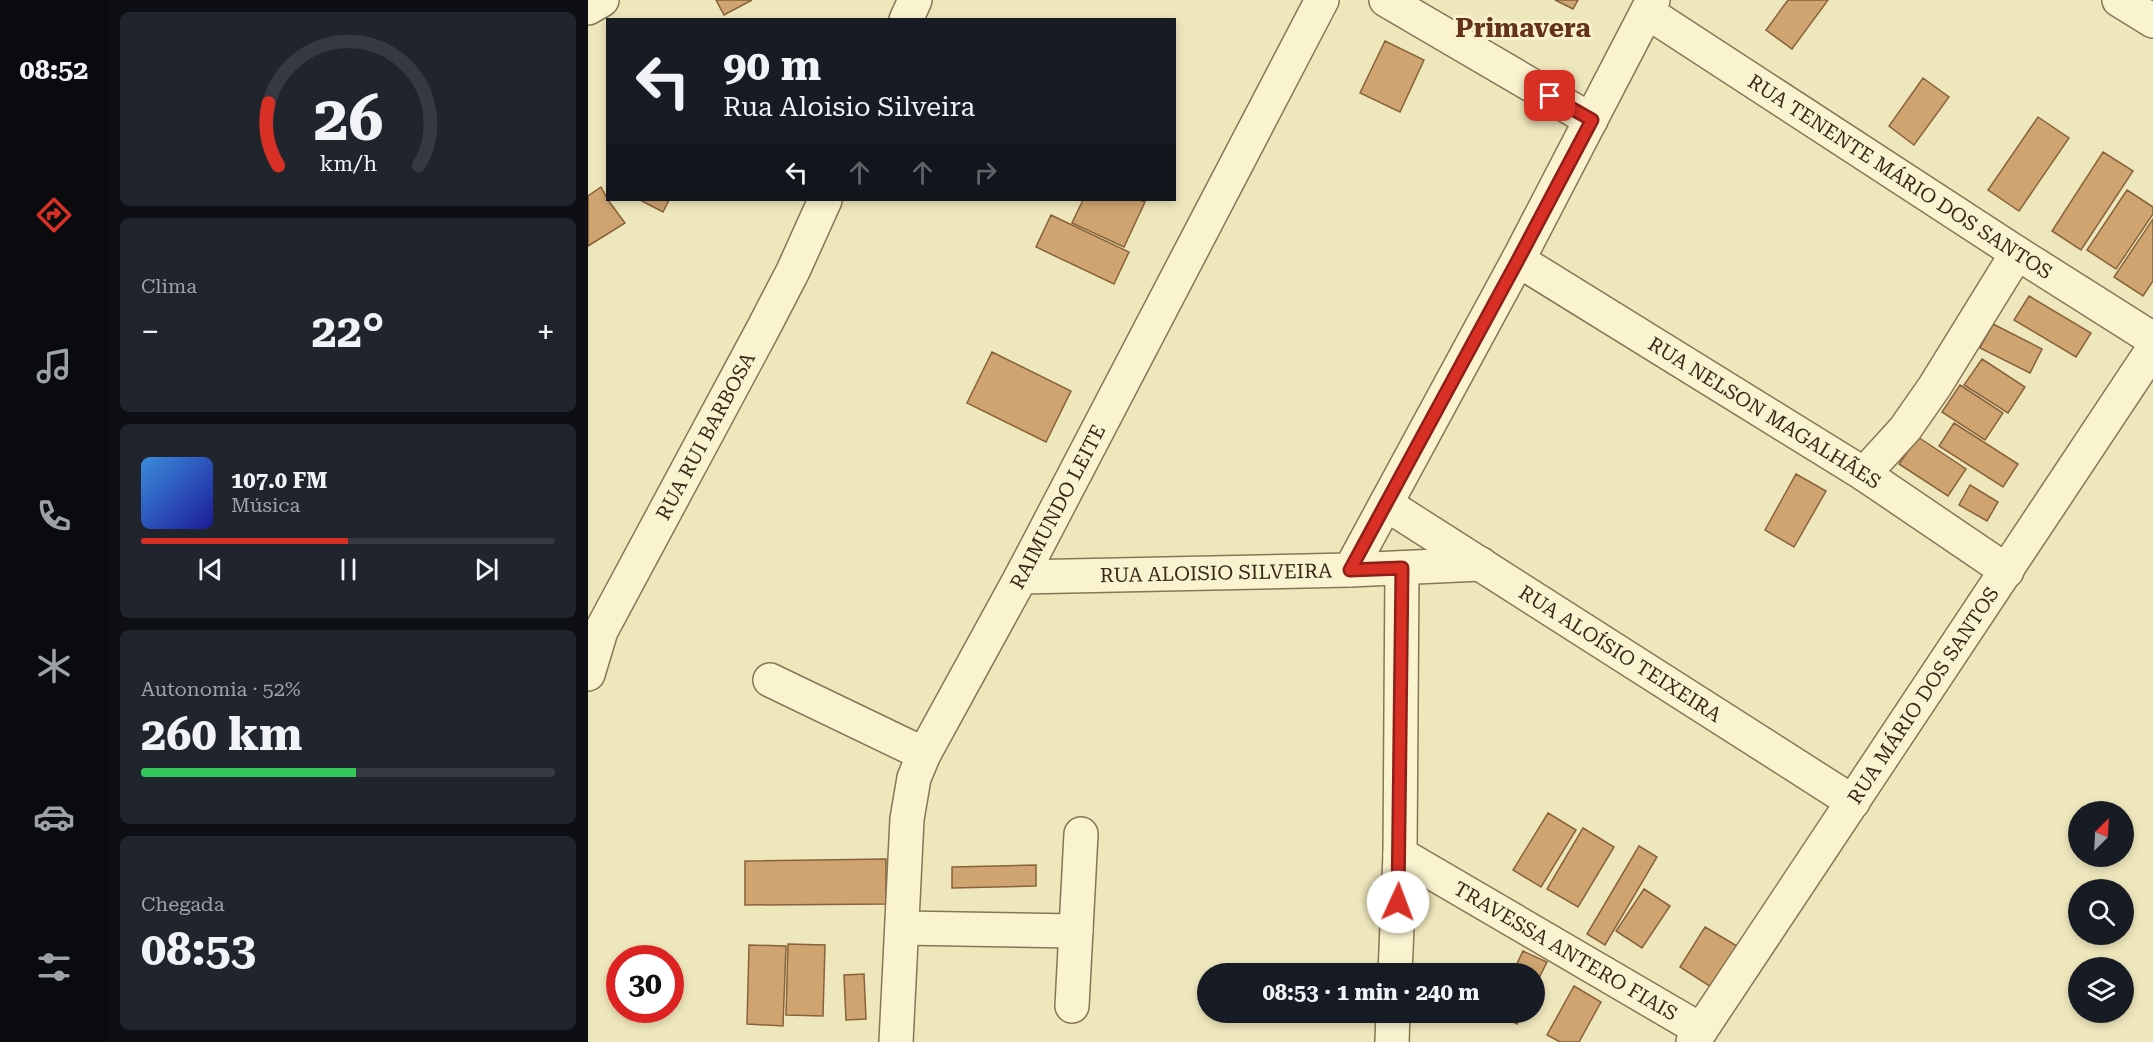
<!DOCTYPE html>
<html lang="pt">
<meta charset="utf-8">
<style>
body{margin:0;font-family:"Roboto Serif",serif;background:#20242c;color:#f1f3f6;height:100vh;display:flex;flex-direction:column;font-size:22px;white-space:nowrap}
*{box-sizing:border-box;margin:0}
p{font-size:20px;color:#9ea1a6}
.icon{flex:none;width:33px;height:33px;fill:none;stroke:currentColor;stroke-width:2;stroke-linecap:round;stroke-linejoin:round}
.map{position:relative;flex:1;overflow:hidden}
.side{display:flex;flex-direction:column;gap:12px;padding:12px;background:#0d0f14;width:480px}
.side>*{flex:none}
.guide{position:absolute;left:18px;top:18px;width:570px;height:183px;border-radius:0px;box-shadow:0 3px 9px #0003;background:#171b24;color:#f1f3f6;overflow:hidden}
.needle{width:39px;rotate:24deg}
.buttons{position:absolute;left:1480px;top:801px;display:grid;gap:12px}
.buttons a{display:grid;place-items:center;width:66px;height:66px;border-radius:50%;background:#171b24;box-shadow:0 3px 9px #0003;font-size:30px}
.speed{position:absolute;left:18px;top:945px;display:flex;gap:12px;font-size:30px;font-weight:700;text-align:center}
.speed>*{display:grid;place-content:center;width:78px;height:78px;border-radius:50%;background:#171b24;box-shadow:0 3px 9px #0003;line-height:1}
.speed .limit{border:9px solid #d22;background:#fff;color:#111}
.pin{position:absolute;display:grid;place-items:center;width:51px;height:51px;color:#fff;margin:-26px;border-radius:12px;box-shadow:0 3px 9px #0006}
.me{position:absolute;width:66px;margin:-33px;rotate:2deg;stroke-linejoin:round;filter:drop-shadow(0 0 4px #0008)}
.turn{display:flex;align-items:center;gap:21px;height:126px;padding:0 18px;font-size:27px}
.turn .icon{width:78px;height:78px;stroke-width:2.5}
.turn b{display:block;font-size:42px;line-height:51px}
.lanes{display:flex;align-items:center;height:57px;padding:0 18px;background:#0003;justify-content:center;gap:30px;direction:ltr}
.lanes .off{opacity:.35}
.big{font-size:45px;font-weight:700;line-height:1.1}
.side .tile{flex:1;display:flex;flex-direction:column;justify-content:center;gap:9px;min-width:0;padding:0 21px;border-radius:9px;background:#20242c}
.side .dial{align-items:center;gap:0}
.dial svg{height:156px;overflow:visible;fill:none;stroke:#363941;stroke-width:7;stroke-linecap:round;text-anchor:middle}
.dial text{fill:#f1f3f6;stroke:none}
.song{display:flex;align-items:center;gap:18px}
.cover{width:72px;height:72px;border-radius:9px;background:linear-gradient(135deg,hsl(210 70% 55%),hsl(240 70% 35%))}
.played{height:6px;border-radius:3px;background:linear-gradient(90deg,#d93025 50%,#363941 50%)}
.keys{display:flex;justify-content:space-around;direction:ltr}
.heat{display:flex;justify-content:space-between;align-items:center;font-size:33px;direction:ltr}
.charge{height:9px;border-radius:4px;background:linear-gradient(90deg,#34c759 52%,#363941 0)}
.trip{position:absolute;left:609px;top:963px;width:348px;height:60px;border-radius:30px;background:#171b24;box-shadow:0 3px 9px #0003;font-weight:700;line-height:60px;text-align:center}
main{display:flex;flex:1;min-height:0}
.dock{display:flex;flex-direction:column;width:108px;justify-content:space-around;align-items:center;background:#090b0e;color:#9ea1a6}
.dock .icon{width:42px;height:42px}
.dock .current{color:#d93025}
.dock b{font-size:27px;color:#f1f3f6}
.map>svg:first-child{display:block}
</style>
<main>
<nav class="dock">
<b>08:52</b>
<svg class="icon current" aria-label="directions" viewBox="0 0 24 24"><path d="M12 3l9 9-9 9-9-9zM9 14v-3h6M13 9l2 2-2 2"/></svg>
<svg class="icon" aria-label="music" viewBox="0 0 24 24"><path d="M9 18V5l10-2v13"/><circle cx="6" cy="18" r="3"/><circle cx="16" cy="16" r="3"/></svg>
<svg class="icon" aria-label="phone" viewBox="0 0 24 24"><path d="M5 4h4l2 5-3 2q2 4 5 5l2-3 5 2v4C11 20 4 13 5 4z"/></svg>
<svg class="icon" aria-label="climate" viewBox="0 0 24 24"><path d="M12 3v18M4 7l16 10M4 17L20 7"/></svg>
<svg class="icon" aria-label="car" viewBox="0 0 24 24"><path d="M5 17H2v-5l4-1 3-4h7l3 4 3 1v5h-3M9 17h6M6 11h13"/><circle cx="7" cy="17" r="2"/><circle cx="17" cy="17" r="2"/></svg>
<svg class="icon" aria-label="filters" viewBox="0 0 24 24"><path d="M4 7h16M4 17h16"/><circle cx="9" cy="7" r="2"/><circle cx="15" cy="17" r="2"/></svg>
</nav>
<section class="side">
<div class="tile dial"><svg viewBox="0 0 100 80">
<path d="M14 69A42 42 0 1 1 86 69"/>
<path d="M14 69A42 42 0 0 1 9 37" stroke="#d93025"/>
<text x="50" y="56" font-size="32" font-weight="700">26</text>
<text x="50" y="72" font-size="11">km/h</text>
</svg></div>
<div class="tile"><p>Clima</p>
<div class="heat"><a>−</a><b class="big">22°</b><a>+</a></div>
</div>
<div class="tile">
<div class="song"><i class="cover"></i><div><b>107.0 FM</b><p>Música</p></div></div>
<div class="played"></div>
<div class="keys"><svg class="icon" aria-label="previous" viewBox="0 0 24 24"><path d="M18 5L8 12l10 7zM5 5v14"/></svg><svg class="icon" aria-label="pause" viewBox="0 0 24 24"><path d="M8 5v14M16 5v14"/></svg><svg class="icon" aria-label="next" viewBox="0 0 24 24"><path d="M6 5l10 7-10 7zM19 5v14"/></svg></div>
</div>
<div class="tile"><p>Autonomia · 52%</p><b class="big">260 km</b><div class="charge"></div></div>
<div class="tile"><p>Chegada</p><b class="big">08:53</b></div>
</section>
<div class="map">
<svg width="1565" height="1042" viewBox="0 0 1565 1042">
<rect width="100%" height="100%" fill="#efe7bc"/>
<path fill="#cfa470" stroke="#87623a" stroke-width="1.5" d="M 128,0 L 164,0 L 136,15 Z
M 967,0 L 990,0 L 985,9 Z
M 1200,0 L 1240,0 L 1204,49 L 1178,30 Z
M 797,41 L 836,60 L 812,112 L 772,93 Z
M 1335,78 L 1361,97 L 1326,145 L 1301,126 Z
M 1450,117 L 1481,138 L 1431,211 L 1400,190 Z
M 1515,152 L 1545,171 L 1493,250 L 1464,231 Z
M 13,187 L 20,200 L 37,223 L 0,246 L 0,196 Z
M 1539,190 L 1565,207 L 1565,214 L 1528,269 L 1499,250 Z
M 55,200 L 81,200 L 75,212 L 54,201 Z
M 495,200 L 551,200 L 557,202 L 536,247 L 484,223 Z
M 463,215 L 541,252 L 526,284 L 448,247 Z
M 1565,219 L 1565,281 L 1555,296 L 1526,277 Z
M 1441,296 L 1503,333 L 1488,357 L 1426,320 Z
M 1405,324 L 1454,349 L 1442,373 L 1392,348 Z
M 404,352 L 483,391 L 458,442 L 379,403 Z
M 1394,359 L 1437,387 L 1420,413 L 1376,385 Z
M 1372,385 L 1415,413 L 1397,440 L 1354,412 Z
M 1366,423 L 1430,464 L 1415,487 L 1351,446 Z
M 1330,437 L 1378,469 L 1360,496 L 1311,464 Z
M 1208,474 L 1238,491 L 1206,547 L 1177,530 Z
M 1382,485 L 1410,502 L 1399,521 L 1371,505 Z
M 960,813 L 988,830 L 953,887 L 925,870 Z
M 995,828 L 1026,847 L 990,907 L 959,889 Z
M 1051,846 L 1069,857 L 1017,945 L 999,934 Z
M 298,859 L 298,904 L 157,905 L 157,861 Z
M 448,865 L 448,886 L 364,888 L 364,867 Z
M 1056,889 L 1082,906 L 1054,948 L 1028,931 Z
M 1117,927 L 1149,946 L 1123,987 L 1092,967 Z
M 200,944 L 237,945 L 235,1016 L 198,1015 Z
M 161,945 L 198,946 L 195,1026 L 159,1024 Z
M 935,951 L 959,962 L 946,988 L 946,974 L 924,974 Z
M 276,974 L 278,1019 L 258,1020 L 256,975 Z
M 986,986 L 1013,1002 L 991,1042 L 972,1042 L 959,1035 Z
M 905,1012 L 935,1012 L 929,1024 Z"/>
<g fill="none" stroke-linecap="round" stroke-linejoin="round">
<defs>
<g id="minor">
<path d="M 798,0 L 1003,120"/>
<path d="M 1531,0 L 1565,21"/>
<path d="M 0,8 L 14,0"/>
<path id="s1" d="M 1059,12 L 1429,253 L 1565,339"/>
<path d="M 318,20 L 327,0"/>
<path id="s2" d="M 930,260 L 1276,474 L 1419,571"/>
<path d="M 1276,474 L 1317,429 L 1347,386 L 1429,253"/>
<path id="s3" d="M 798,504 L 1265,802"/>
<path d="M 762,570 L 930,260 L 1065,0"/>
<path id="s4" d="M 433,577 L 762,570 L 893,564"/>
<path id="s5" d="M 0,674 L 13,631 L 176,327 L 205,271 L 237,200"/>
<path d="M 182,680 L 336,754"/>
<path id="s6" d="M 812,854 L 1113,1030"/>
<path d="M 314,928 L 488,931"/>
<path d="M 807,974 L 812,854 L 814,568"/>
<path d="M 484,1006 L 493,834"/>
<path id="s7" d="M 308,1042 L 319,819 L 326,778 L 336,754 L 433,577 L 734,0"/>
<path d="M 804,1042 L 805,1012"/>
<path id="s8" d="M 1105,1042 L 1565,349"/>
</g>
</defs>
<use href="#minor" stroke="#877655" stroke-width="36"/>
<use href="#minor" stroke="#faf3cf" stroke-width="33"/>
</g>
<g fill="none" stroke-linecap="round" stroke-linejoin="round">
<defs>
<path id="route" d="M 810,902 L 814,568 L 762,570 L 930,260 L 1004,120 L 962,96"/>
</defs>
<use href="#route" stroke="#8d1f18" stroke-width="15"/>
<use href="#route" stroke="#d93025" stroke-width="10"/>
</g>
<g text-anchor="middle" stroke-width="6" stroke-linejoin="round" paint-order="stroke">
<g font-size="20" fill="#362b1a" stroke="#f7f0cb">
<text dy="7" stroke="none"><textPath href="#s1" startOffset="302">RUA TENENTE MÁRIO DOS SANTOS</textPath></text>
<text dy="7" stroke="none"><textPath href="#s2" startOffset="290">RUA NELSON MAGALHÃES</textPath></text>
<text dy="7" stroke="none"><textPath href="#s5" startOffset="266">RUA RUI BARBOSA</textPath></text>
<text dy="7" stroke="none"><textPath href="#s7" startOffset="572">RAIMUNDO LEITE</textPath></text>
<text dy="7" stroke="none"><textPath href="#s4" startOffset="195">RUA ALOISIO SILVEIRA</textPath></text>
<text dy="7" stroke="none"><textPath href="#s3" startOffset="278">RUA ALOÍSIO TEIXEIRA</textPath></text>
<text dy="7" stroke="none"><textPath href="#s8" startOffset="416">RUA MÁRIO DOS SANTOS</textPath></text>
<text dy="7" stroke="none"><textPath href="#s6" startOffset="192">TRAVESSA ANTERO FIAIS</textPath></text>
</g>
<g font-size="26" font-weight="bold" fill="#643218" stroke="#f7f0cb">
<text x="935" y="37">Primavera</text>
</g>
</g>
</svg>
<div class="buttons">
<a><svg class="needle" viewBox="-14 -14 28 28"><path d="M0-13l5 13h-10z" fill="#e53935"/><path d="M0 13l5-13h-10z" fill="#9ea1a6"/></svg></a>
<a><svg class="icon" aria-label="search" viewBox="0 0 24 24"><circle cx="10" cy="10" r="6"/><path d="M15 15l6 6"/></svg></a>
<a><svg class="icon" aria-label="layers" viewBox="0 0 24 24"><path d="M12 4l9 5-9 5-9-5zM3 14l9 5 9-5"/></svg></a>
</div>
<div class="speed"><div class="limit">30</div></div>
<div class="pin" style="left:962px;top:96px;background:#d93025"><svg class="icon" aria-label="arrive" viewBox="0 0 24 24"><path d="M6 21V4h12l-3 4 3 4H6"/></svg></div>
<svg class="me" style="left:810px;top:902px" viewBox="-20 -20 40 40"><circle r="19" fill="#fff"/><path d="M0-13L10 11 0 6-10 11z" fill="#d93025"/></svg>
<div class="trip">08:53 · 1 min · 240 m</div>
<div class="guide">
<div class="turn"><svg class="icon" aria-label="left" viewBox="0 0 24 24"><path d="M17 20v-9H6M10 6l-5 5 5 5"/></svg><div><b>90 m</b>Rua Aloisio Silveira</div></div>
<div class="lanes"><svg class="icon" aria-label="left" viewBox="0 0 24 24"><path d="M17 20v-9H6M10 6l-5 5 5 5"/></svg><svg class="icon off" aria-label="ahead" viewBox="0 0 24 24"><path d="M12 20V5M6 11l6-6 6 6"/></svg><svg class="icon off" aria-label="ahead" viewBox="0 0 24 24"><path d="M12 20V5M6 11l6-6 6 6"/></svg><svg class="icon off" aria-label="right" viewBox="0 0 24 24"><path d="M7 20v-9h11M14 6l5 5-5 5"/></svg></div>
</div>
</div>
</main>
